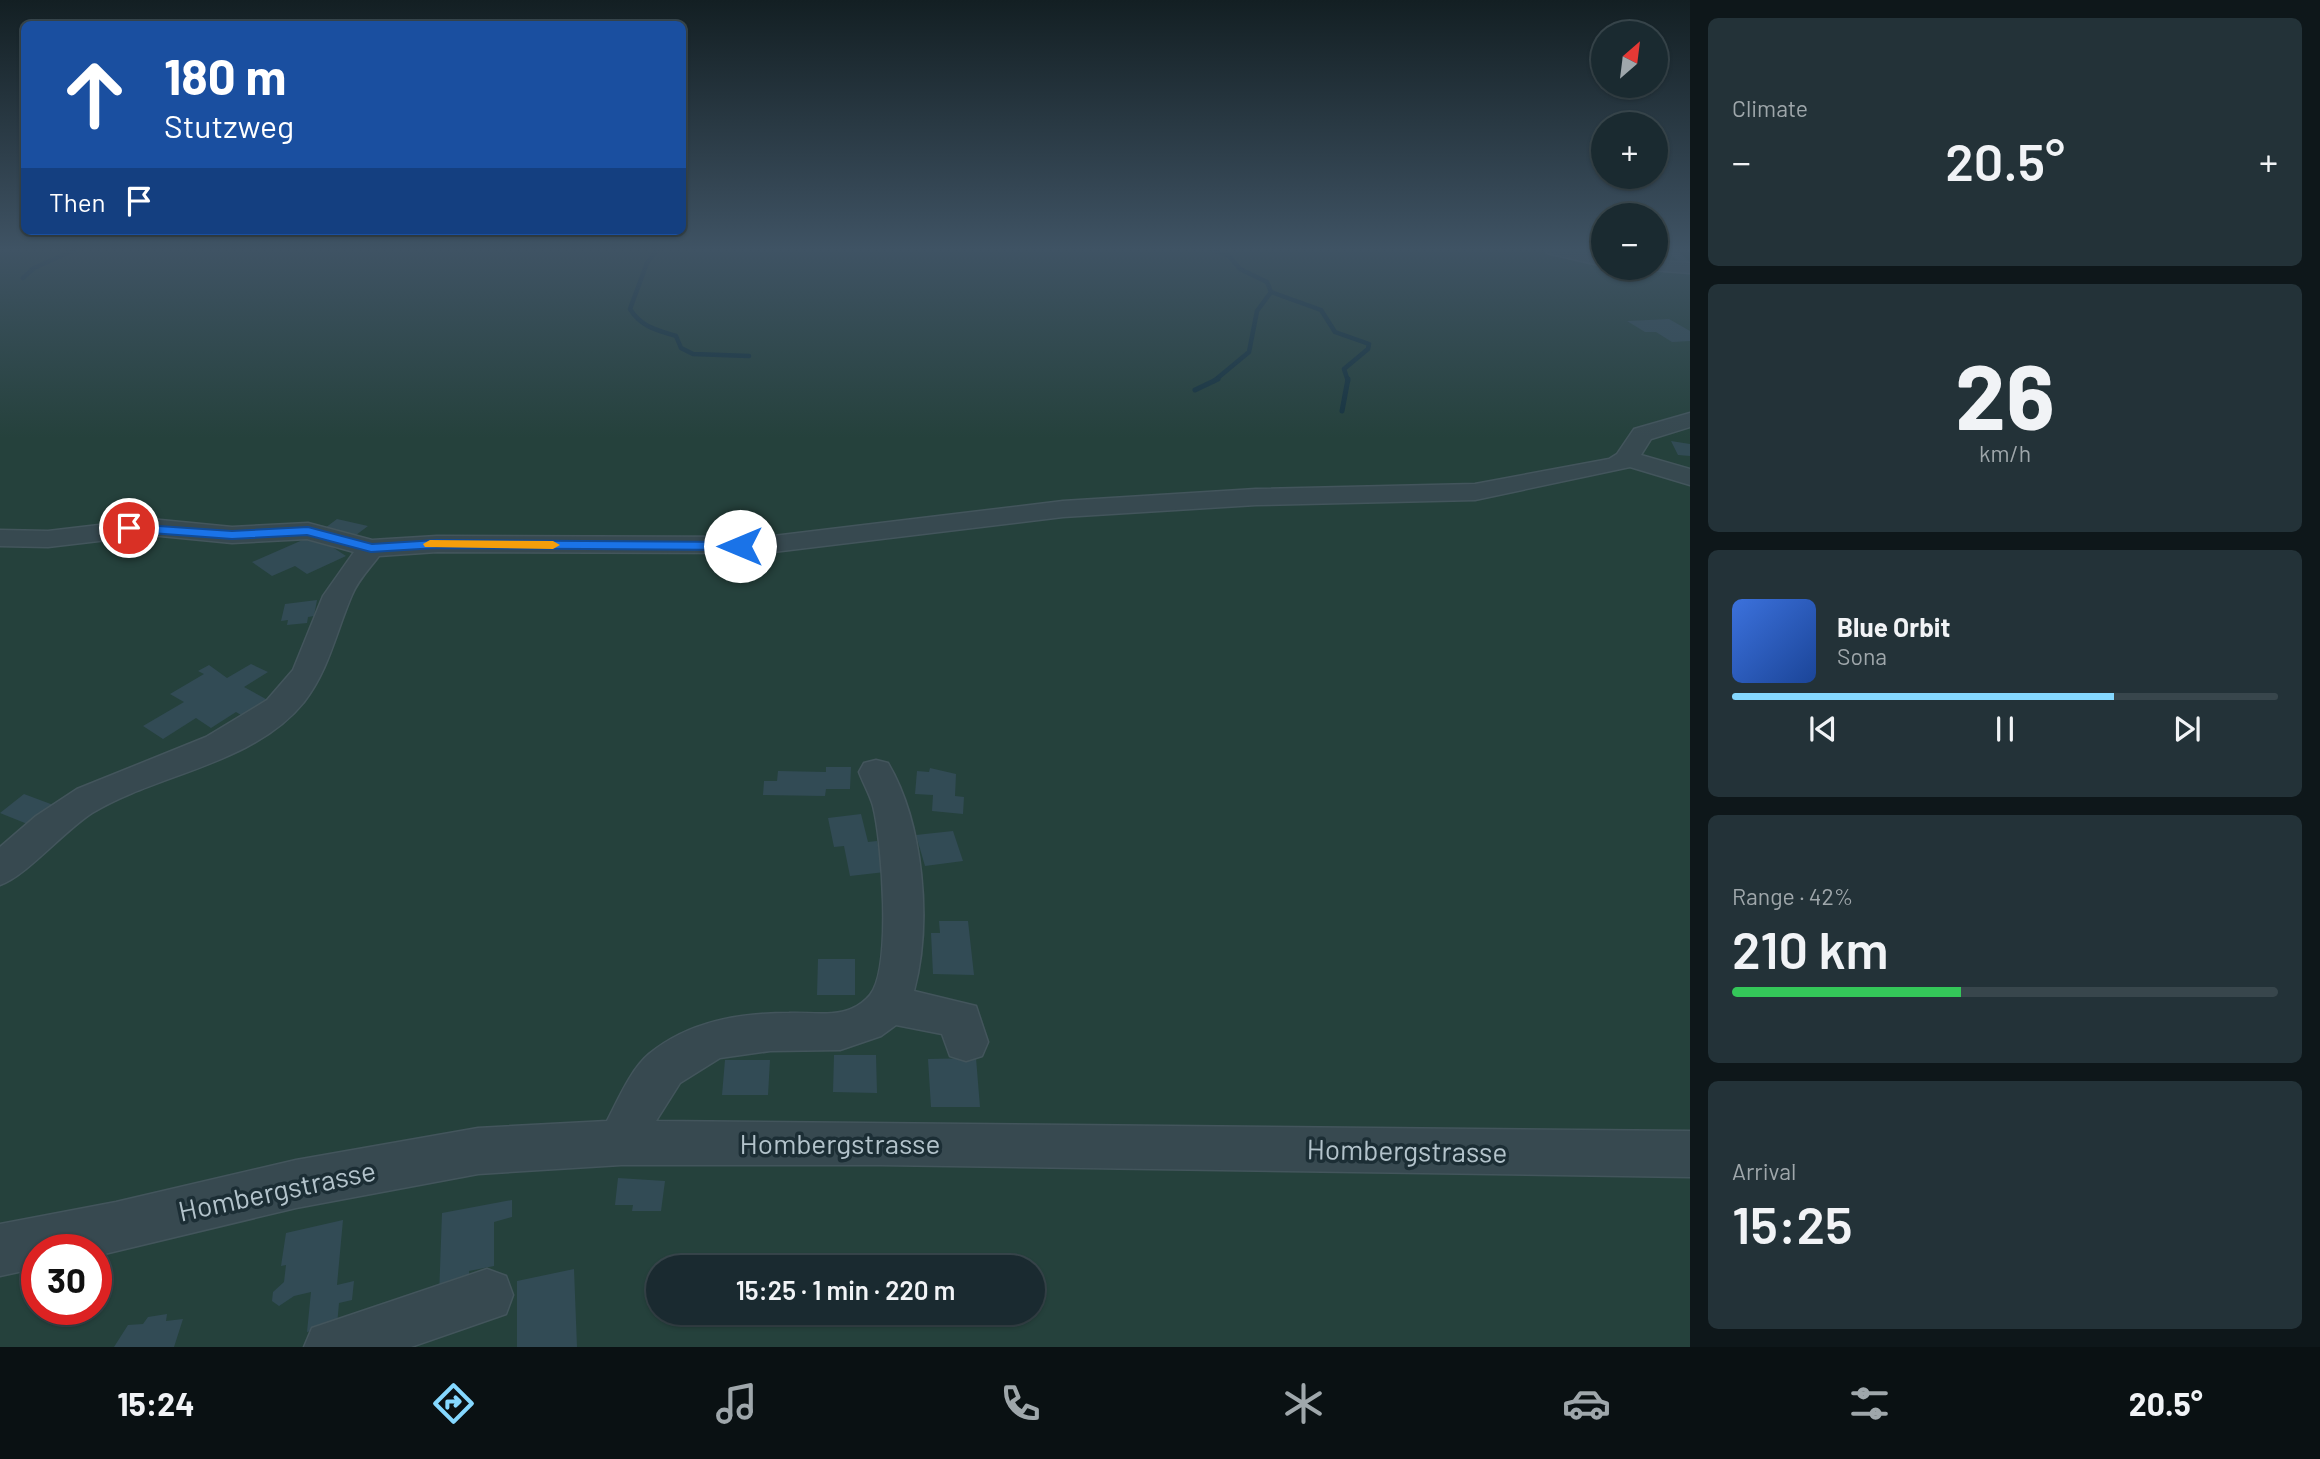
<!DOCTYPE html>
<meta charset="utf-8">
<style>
body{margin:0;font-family:Barlow,sans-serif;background:#233238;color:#f1f3f6;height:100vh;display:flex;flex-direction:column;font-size:26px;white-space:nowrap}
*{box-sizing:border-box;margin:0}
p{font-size:23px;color:#9fa7ab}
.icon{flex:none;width:38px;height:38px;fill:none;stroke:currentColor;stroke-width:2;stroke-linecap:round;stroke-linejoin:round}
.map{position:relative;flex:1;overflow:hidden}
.sheet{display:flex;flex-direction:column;gap:18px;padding:18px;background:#0e171a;width:630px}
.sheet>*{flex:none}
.hud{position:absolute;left:21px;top:21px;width:665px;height:214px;border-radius:10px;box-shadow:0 2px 5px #0004,0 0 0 2px #38464c;background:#1a4fa0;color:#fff;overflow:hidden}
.needle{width:46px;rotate:28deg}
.buttons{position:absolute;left:1591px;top:21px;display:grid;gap:14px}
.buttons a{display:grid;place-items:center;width:77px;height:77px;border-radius:50%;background:#1a2a30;box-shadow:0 2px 5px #0004,0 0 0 2px #38464c;font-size:35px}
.speed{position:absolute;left:21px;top:1234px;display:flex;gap:14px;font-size:35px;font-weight:700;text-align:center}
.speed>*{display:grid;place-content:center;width:91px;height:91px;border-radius:50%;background:#1a2a30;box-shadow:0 2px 5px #0004,0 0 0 2px #38464c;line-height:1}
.speed .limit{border:10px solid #d22;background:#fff;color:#111}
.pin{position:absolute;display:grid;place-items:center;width:60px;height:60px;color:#fff;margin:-30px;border:4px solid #fff;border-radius:50%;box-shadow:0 2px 7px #0007}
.me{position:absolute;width:77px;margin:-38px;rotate:270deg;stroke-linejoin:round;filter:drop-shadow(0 0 5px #0008)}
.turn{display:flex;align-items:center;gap:24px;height:147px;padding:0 28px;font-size:32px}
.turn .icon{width:91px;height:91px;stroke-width:2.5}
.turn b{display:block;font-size:49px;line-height:60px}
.then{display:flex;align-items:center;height:66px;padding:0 28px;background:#0003;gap:14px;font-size:26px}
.big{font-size:52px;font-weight:600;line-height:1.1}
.sheet .widget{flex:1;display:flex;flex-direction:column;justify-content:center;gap:10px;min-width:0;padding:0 24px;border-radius:10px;background:#233238}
.sheet .dial{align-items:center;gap:0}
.dial b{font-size:91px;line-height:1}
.song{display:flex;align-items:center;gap:21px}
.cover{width:84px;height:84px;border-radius:10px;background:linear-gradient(135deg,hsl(220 70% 55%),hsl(220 70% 35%))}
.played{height:7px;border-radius:4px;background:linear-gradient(90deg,#85d8ff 70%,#38464c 70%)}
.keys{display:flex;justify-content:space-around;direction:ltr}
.heat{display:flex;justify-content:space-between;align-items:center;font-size:38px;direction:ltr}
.charge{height:10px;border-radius:5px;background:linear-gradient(90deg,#34c759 42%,#38464c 0)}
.trip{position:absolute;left:646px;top:1255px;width:399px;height:70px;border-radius:35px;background:#1a2a30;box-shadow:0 2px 5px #0004,0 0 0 2px #38464c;font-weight:600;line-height:70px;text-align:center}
.tab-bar{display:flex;height:112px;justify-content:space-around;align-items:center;background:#0a1113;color:#9fa7ab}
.tab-bar .icon{width:49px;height:49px}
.tab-bar .on{color:#85d8ff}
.tab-bar b{font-size:32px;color:#f1f3f6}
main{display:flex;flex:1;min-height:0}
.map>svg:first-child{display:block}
</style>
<main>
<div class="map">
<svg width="1690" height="1347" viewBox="0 0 1690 1347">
<rect width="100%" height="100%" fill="#233840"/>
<path fill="#25413c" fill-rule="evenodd" d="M 0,249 L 1603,249 L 1603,268 L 1656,268 L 1656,249 L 1690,249 L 1690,1347 L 0,1347 ZM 37,1250 L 96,1250 L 96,1309 L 37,1309 ZM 658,1267 L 1032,1267 L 1032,1312 L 658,1312 Z"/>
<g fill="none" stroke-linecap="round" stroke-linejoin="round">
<path stroke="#15333f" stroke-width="4.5" d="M 657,249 L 647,263 L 630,309 C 641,327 657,330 676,336 L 681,348 L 693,354 L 749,356
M 1210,249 L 1229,256 L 1240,269 L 1267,282 L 1271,292 L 1257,311 L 1249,352 L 1214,381
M 23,278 L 34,268 L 76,249
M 1271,292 L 1321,310 L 1335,332 L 1369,344 L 1368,349 L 1344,369 L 1348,381"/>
<path stroke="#15333f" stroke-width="5" d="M 1195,390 L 1218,379
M 1342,411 L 1348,379"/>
</g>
<path fill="#324b55" d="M 1668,252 L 1680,253 L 1690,262 L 1679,262 Z
M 1669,319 L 1690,331 L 1690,341 L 1672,342 L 1656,332 L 1645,332 L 1627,321 Z
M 1671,441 L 1690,444 L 1690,456 L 1678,455 Z
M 337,519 L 368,526 L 356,535 L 325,528 Z
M 314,535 L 346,556 L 307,574 L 295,566 L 272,576 L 252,562 Z
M 317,600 L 314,616 L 308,617 L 307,623 L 287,625 L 288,620 L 281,621 L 285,604 Z
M 251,664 L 268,672 L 244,687 L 273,703 L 248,719 L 236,712 L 211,728 L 196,718 L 163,739 L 143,726 L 184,702 L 170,694 L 204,674 L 198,671 L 209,665 L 227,678 Z
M 826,767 L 851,767 L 850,789 L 826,789 L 825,796 L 763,795 L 764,781 L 777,781 L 778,771 L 826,772 Z
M 930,768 L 956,774 L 955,796 L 964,797 L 963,814 L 932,811 L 933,795 L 915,794 L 917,771 L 929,772 Z
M 24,794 L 56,806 L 30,825 L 0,813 Z
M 861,814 L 868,842 L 877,841 L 885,872 L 850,876 L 844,846 L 834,847 L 828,818 Z
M 953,831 L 963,861 L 925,866 L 916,835 Z
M 939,921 L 968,921 L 974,975 L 933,974 L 931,933 L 940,933 Z
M 818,959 L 855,959 L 855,995 L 817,995 Z
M 834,1055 L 876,1055 L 877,1093 L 833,1092 Z
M 976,1058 L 980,1107 L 931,1107 L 928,1059 Z
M 725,1060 L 770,1060 L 768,1095 L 722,1095 Z
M 618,1178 L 665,1181 L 661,1211 L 632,1211 L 633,1205 L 615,1205 Z
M 512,1200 L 512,1217 L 494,1222 L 494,1266 L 469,1271 L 469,1290 L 439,1297 L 442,1213 Z
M 343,1220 L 337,1285 L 354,1281 L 352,1300 L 339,1303 L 337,1325 L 307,1332 L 311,1292 L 294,1296 L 279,1306 L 272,1301 L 273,1292 L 284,1282 L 286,1265 L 281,1266 L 286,1233 Z
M 574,1269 L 577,1347 L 517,1347 L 517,1281 Z
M 167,1314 L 166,1321 L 183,1319 L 174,1347 L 114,1347 L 128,1325 L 143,1324 L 148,1317 Z"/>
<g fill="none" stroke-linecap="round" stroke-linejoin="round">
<defs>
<path id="minor" d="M 1545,249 L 1575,249 L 1603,256 L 1603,266 L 1547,253 Z
M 1656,261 L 1690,263 L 1690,273 L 1650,270 L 1656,268 Z
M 1690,413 L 1690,427 L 1651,439 L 1641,455 L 1690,469 L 1690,485 L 1630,467 L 1475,500 L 1256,505 L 1063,517 L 765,553 L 437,552 L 379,556 C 370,568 358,580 352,595 C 336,632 329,670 304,702 C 253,765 158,773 92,813 C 64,831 25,877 0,885 L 0,847 L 36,816 L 77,789 L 206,737 L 267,700 L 293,670 L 323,596 L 354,552 L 307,539 L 232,543 L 150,535 L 48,547 L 0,546 L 0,530 L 48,531 L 150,519 L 232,527 L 308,523 L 372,540 L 437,536 L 765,537 L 1063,501 L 1256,489 L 1475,484 L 1609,459 L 1617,454 L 1634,429 Z
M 876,760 L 888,763 C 924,824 932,924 914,991 L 976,1006 L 988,1042 L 982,1056 L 966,1061 L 950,1056 L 942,1034 L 896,1025 L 881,1036 L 840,1050 L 770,1051 L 720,1058 L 680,1083 L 656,1121 L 1690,1131 L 1690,1177 L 881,1165 L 621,1165 L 478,1174 L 296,1208 L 96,1256 L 96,1250 L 37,1250 L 37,1268 L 0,1276 L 0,1224 L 116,1202 L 296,1160 L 478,1128 L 607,1121 C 618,1100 631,1069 649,1054 C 689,1021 740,1013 789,1013 C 808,1012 835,1017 853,1008 C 858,1006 866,1000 870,995 C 892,968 882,841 873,806 C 870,795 863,783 859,772 L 864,763 Z
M 487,1269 L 506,1276 L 513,1295 L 506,1314 L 411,1347 L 304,1347 L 312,1328 Z"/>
</defs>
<use href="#minor" stroke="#43555c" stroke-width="3"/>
<use href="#minor" fill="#374950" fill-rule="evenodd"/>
</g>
<linearGradient id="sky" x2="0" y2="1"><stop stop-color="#131f23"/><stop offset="0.57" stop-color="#3f5364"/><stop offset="1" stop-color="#3f5364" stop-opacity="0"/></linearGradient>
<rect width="1690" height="438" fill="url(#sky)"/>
<path fill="#1a73e8" stroke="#114b97" stroke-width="2" d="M 129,524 L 232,531 L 308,527 L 372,544 L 437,540 L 740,542 L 747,546 L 740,550 L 437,548 L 371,552 L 307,535 L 232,539 L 124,531 L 122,528 Z"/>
<path fill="#f59e0b" d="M 430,540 L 553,541 L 560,545 L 553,549 L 425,547 L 423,544 Z"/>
<g text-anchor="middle" stroke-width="7" stroke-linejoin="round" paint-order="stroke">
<g font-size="28" fill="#b3c3cb" stroke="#1c2e35">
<text x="840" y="1154">Hombergstrasse</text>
<text transform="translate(1407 1151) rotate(1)" y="10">Hombergstrasse</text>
<text transform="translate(277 1191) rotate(-12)" y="10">Hombergstrasse</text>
</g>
</g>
</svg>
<div class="buttons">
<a><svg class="needle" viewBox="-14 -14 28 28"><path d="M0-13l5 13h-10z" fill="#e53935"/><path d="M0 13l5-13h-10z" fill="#9fa7ab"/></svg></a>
<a>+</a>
<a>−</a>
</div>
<div class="speed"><div class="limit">30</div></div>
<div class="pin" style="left:129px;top:528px;background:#d93025"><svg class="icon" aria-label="arrive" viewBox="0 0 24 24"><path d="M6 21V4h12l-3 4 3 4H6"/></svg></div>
<svg class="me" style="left:740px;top:546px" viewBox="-20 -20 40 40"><circle r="19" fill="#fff"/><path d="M0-13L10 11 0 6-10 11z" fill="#1a73e8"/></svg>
<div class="trip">15:25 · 1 min · 220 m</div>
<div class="hud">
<div class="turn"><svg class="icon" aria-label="ahead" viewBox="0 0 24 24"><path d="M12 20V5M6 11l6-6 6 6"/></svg><div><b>180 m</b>Stutzweg</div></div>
<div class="then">Then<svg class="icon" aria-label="arrive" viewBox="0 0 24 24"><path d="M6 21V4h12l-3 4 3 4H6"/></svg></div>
</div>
</div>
<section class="sheet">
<div class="widget"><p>Climate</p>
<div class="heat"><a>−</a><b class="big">20.5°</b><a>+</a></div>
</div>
<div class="widget dial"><b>26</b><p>km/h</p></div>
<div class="widget">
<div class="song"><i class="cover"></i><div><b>Blue Orbit</b><p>Sona</p></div></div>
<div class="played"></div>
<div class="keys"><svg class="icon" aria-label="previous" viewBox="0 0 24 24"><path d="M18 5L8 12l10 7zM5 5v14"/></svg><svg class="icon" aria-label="pause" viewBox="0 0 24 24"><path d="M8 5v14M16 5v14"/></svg><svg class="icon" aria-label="next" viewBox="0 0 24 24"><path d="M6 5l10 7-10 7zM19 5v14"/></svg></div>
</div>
<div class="widget"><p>Range · 42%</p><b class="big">210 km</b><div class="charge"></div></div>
<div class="widget"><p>Arrival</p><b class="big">15:25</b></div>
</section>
</main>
<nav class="tab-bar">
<b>15:24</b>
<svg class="icon on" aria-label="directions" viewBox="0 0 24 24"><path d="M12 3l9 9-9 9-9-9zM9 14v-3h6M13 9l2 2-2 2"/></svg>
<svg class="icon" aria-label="music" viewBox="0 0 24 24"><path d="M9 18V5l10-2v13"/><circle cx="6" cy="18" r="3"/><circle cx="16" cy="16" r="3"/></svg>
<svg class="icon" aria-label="phone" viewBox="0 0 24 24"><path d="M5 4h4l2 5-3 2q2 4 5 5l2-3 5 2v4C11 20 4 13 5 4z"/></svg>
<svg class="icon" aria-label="climate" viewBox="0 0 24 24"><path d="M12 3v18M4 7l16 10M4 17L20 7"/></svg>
<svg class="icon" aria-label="car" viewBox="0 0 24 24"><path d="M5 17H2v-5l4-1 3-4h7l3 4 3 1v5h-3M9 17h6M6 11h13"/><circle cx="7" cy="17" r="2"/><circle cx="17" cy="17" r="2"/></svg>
<svg class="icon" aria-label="filters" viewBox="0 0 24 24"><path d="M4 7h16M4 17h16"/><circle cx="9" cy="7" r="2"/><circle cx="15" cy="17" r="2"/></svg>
<b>20.5°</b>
</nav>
